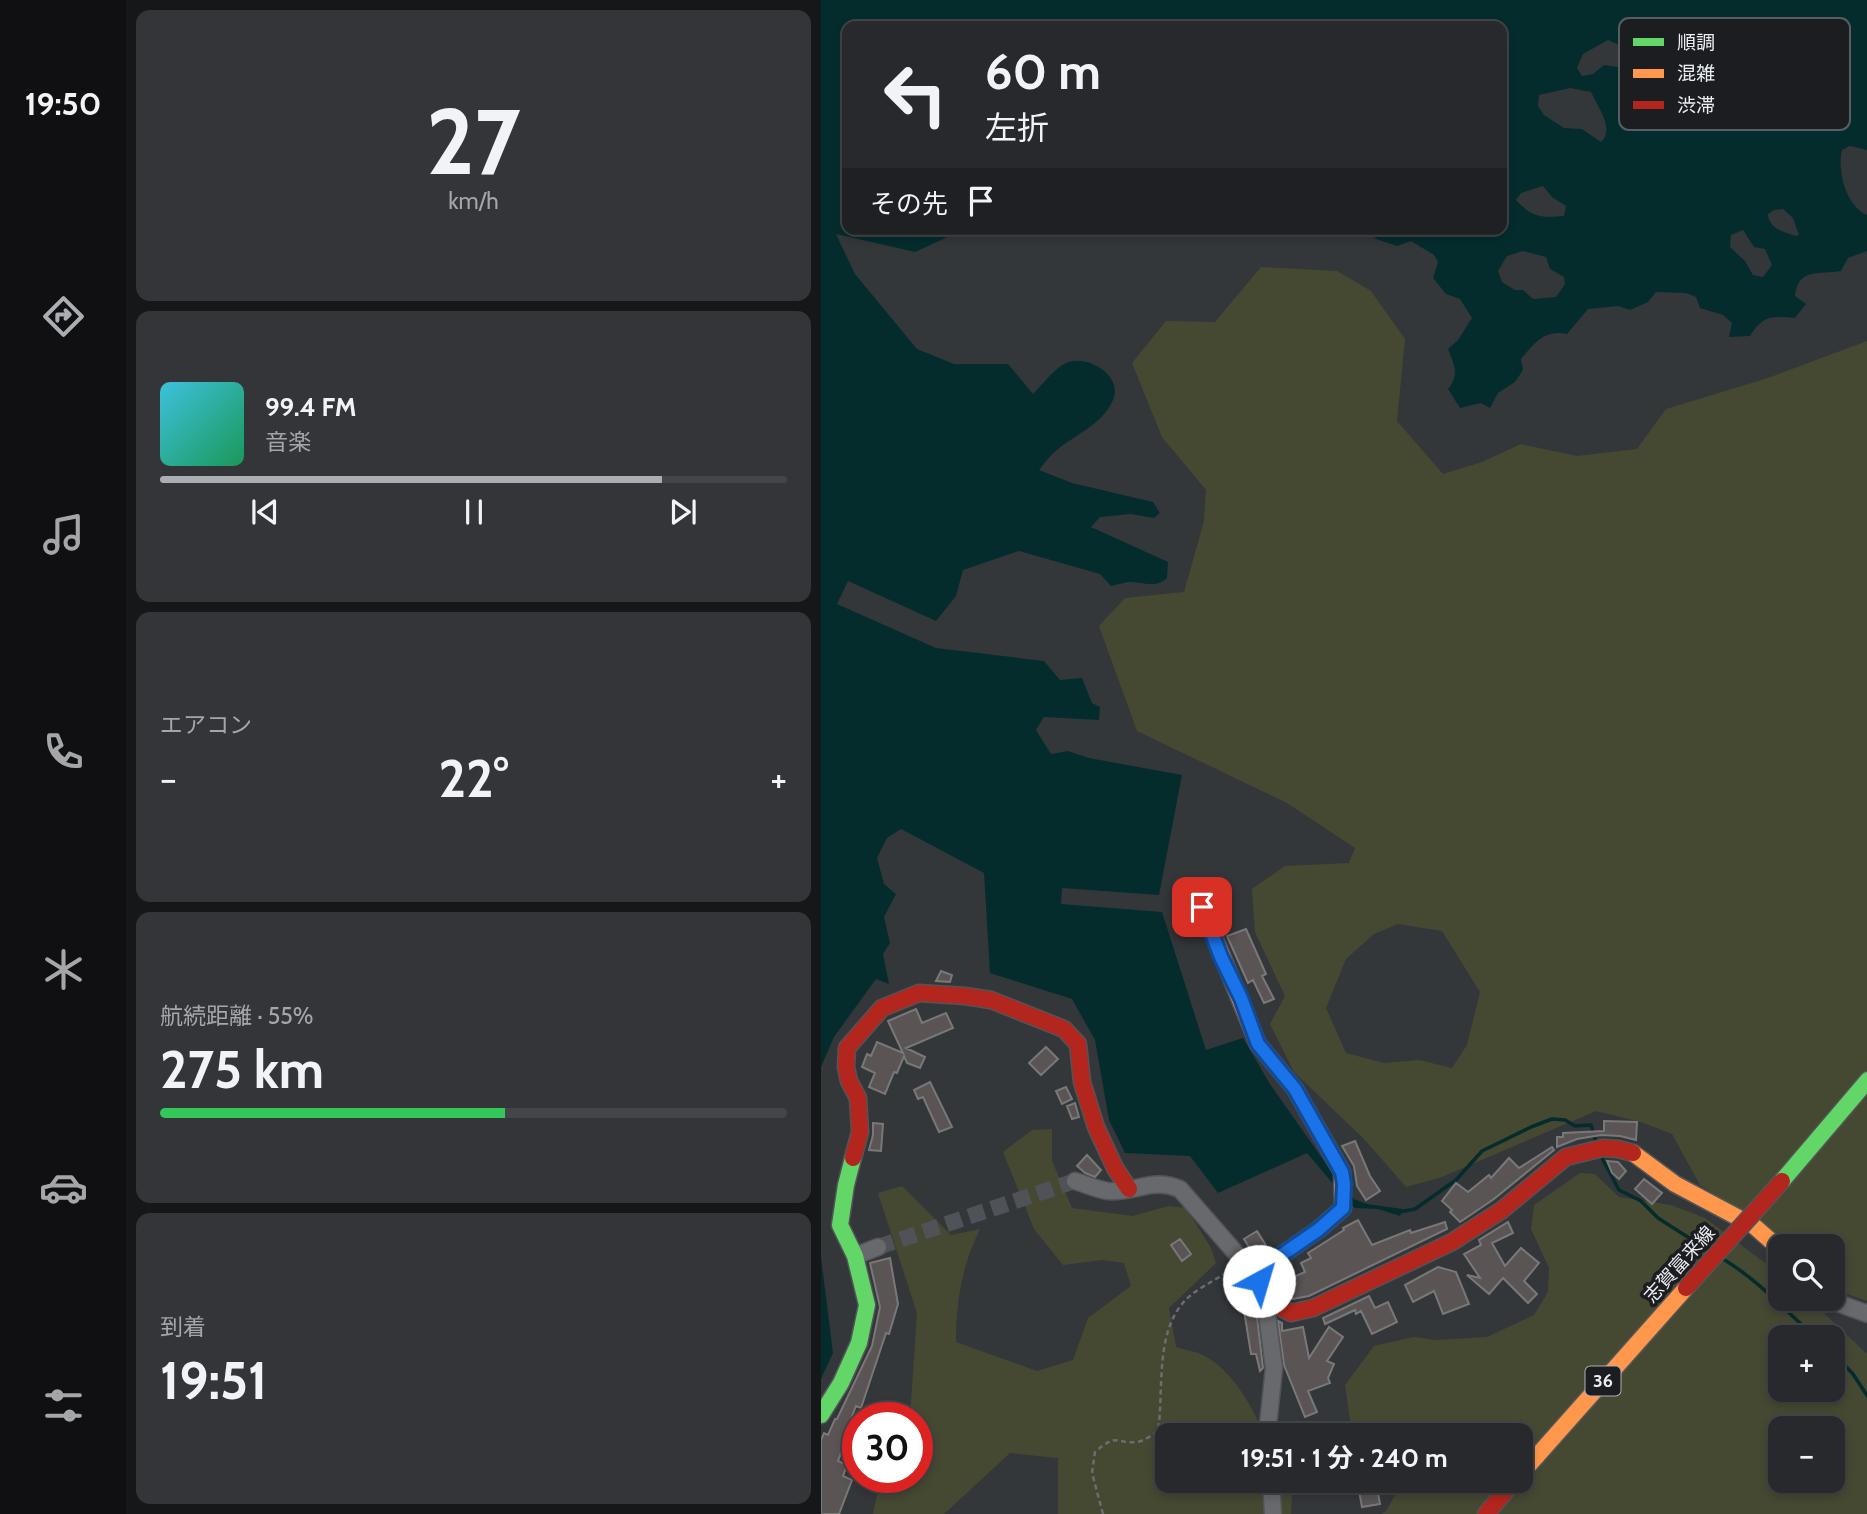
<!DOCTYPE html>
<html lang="ja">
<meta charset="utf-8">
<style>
body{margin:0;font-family:Cabin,"Noto Sans JP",sans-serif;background:#333538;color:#f1f3f6;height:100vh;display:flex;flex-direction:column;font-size:26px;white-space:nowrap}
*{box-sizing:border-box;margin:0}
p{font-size:23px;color:#a4a6a9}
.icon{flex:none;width:38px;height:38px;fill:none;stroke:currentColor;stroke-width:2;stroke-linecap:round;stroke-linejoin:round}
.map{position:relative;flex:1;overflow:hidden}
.drawer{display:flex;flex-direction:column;gap:10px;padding:10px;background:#151718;width:695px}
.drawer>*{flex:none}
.hud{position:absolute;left:21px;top:21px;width:665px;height:214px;border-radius:14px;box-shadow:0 4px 10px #0003,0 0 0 2px #434548;background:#27292c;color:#f1f3f6;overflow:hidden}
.tools{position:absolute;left:947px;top:1234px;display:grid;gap:14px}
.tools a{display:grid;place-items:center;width:77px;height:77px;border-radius:14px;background:#27292c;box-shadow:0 4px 10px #0003,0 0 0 2px #434548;font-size:35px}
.speed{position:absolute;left:21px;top:1402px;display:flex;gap:14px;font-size:35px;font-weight:700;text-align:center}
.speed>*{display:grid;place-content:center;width:91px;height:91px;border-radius:50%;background:#27292c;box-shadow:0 4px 10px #0003,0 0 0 2px #434548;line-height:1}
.speed .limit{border:10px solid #d22;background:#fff;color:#111}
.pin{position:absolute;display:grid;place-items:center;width:60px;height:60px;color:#fff;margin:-30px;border-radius:14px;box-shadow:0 4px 10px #0006}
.me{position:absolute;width:77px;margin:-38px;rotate:39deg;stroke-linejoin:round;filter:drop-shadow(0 0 5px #0008)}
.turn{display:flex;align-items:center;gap:24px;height:147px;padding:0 28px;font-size:32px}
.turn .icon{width:91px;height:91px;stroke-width:2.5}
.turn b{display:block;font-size:49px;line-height:60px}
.then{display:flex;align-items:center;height:66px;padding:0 28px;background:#0003;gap:14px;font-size:26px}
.big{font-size:52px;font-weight:700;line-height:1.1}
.drawer .card{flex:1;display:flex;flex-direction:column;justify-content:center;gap:10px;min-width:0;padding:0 24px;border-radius:14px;background:#333538}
.drawer .dial{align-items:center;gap:0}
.dial b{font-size:91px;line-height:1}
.song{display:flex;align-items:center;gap:21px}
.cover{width:84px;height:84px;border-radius:10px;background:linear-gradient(135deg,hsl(190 70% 55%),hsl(150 70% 35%))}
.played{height:7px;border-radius:4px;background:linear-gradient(90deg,#aaaeb2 80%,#434548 80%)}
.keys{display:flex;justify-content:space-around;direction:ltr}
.heat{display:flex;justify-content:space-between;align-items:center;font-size:38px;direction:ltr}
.charge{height:10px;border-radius:5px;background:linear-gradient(90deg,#34c759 55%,#434548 0)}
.trip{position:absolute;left:334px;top:1423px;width:378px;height:70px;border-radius:14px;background:#27292c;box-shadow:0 4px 10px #0003,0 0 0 2px #434548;font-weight:700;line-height:70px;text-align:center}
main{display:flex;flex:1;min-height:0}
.menu{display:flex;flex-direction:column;width:126px;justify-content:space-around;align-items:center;background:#101012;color:#a4a6a9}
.menu .icon{width:49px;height:49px}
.menu .on{color:#aaaeb2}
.menu b{font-size:32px;color:#f1f3f6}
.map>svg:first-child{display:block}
</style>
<main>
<nav class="menu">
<b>19:50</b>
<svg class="icon on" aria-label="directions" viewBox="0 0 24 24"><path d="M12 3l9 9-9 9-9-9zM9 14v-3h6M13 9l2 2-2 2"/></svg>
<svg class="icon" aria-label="music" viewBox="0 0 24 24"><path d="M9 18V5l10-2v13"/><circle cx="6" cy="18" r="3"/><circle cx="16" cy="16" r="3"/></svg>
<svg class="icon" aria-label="phone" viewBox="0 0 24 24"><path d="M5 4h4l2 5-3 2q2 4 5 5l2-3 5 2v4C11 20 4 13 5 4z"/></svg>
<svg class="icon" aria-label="climate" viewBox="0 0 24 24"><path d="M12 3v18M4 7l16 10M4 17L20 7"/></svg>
<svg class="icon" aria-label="car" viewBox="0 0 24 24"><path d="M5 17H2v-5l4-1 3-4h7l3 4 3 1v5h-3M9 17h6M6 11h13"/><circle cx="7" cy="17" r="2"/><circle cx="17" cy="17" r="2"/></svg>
<svg class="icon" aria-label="filters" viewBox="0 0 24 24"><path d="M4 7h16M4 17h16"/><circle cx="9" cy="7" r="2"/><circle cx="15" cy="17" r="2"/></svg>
</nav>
<section class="drawer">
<div class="card dial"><b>27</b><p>km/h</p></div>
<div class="card">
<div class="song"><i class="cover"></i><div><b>99.4 FM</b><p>音楽</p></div></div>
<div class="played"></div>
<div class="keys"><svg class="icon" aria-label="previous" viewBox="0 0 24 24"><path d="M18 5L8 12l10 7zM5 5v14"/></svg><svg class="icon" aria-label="pause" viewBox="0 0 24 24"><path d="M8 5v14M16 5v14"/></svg><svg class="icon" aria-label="next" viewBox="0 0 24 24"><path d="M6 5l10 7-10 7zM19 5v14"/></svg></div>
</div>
<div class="card"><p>エアコン</p>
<div class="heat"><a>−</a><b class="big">22°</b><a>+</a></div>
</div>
<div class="card"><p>航続距離 · 55%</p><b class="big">275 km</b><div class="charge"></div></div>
<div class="card"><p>到着</p><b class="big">19:51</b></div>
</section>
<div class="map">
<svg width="1047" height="1514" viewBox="0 0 1047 1514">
<rect width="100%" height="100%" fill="#34373a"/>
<path fill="#454932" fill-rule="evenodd" d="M 440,267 L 516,271 L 550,291 L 584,339 L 576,421 L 622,474 L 661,462 L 700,444 L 756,456 L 816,449 L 845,409 L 947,378 L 1046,341 L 1046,1301 L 1017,1291 L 1012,1286 L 1012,1246 L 968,1246 L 950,1229 L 879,1185 L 851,1134 L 820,1122 L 775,1111 L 621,1177 L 585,1187 L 543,1139 L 473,1072 L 449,1024 L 464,996 L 434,932 L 431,889 L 464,866 L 528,863 L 534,848 L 466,803 L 316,731 L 278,626 L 304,598 L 363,592 L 383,521 L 385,490 L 341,437 L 311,363 L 345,321 L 394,322 ZM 577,924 L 621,931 L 659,992 L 646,1045 L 631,1068 L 598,1060 L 563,1063 L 525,1053 L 505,1008 L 525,959 L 553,934 Z
M 231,1129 L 231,1161 L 251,1208 L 311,1216 L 348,1206 L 365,1208 L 390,1248 L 395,1263 L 348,1308 L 355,1347 C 363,1350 374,1351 382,1355 C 413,1371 430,1406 444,1435 L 346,1435 L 346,1480 L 466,1481 L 471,1491 L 470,1514 L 237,1514 L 237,1458 L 189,1453 L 123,1514 L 52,1514 L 60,1477 L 96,1477 L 96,1418 L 89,1417 L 96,1313 L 57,1193 L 81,1186 L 130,1235 L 159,1229 C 141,1265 135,1302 135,1342 L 216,1371 L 252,1360 L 267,1318 L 310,1286 L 303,1263 L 281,1260 L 242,1265 L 213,1229 L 182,1152 L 211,1130 Z
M 759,1173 L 774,1174 L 798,1197 L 850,1205 L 884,1218 L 959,1274 L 959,1298 L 988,1299 L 1046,1354 L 1046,1514 L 560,1514 L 565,1511 L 582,1481 L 700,1480 L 700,1435 L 544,1435 L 529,1420 L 524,1385 L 553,1346 L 593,1337 L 615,1340 L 666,1337 L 713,1315 L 727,1292 L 728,1268 L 710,1229 L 713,1205 ZM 959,1337 L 1012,1337 L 1012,1390 L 959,1390 ZM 959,1428 L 1012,1428 L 1012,1480 L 959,1480 Z"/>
<path fill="#052c2d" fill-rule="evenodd" d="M 0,0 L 1046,0 L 1046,150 L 1029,146 L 1021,150 C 1016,171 1025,206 1046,215 L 1046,251 L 1027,258 L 1020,271 C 999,275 977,267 974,296 L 985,304 L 974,318 C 951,316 942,315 929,336 L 908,337 L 911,323 L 902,315 L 879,308 L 875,297 L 865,293 L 835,292 L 827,302 L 809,310 L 797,306 L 767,309 L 746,334 C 724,329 713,343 700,359 L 702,370 L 694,382 L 677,393 L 669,408 L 660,403 L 639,408 L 627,389 C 639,374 633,365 627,349 L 637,340 L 651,318 L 639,299 L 625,294 L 612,278 L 617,262 L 613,255 L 590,241 L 576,246 L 555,239 L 548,229 L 681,229 L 681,26 L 26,26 L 26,229 L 144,229 L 94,252 L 15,234 L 34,274 L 96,349 L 133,364 L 187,364 L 212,394 C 221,385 232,370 243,364 C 263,352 303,374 292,400 C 281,425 255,434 236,450 C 229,455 224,463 218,470 L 251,483 L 332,502 L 339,513 L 333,518 L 310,514 L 279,517 L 270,527 L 347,562 L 346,578 C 334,589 322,582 307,582 C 302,583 295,585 290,586 L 279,574 L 198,551 L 142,570 L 135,596 L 115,621 L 27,581 L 16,604 L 115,648 L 223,661 L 239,680 L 261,678 L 271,703 L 279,707 L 278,720 L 223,717 L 215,730 L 230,754 L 247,751 L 268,758 L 361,775 L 338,895 L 241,888 L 240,904 L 341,912 L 385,1050 L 422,1038 L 449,1084 L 517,1181 L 533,1199 L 546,1204 L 582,1209 L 579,1216 L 557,1209 L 534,1208 L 530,1205 L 486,1153 L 397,1193 L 369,1156 L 304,1153 L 288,1120 L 274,1040 L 251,999 L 169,973 L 163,873 L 80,829 L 66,838 L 56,858 L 63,884 L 75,894 L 63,917 L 69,943 L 62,954 L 68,984 L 55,979 L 13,1037 L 0,1067 ZM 787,40 L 796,44 L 803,57 L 797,67 L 783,65 L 772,74 L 761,76 L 756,68 L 762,54 ZM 749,88 L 770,92 C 777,108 794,129 780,142 L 761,129 L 743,128 L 723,115 L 717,106 L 718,95 ZM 722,186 L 731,197 L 745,206 L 743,216 C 720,218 711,217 695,200 L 700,193 ZM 962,209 L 972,218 L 978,235 L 975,236 C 963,232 948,229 947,214 L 953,210 ZM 922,230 L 933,247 L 944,249 L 951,265 L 942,277 L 932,275 L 924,261 L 909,247 L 910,235 ZM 702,251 L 725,257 L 729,269 L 743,277 L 744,284 L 735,297 L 712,299 L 702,290 L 694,290 L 681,282 L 677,271 L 686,256 Z
M 0,1257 L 12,1353 L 0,1379 Z"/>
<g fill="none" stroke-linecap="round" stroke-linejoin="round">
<path stroke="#052c2d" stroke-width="3.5" d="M 780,1156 L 798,1190 L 820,1201 L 837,1218 L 887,1250
M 578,1212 L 594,1209 L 635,1180 L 661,1151 L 710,1127 L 731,1119 L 744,1120 L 754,1126 L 770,1125 L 775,1142
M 902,1259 C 937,1280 964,1310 994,1337
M 1012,1353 L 1032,1374 L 1047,1397"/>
</g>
<path fill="#5a5454" stroke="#797879" stroke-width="2" d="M 425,929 L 445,974 L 441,976 L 453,999 L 443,1003 L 432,980 L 427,983 L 406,936 Z
M 120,971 L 131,975 L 129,982 L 115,981 Z
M 95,1009 L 101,1023 L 125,1013 L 132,1028 L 85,1048 L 104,1057 L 99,1068 L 86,1063 L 83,1056 L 76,1073 L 73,1072 L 64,1094 L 48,1087 L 54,1073 L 41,1067 L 46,1054 L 50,1056 L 56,1042 L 82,1053 L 67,1021 Z
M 225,1047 L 237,1059 L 220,1075 L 208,1063 Z
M 109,1082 L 131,1127 L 118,1132 L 102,1097 L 97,1099 L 93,1090 Z
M 245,1087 L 251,1099 L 241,1104 L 235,1091 Z
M 254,1103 L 258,1117 L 251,1119 L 246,1106 Z
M 783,1121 L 816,1122 L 815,1140 L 799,1136 L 780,1135 L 756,1139 L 736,1147 L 736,1137 L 742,1137 L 742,1133 L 783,1131 Z
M 52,1123 L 62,1124 L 60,1151 L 48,1150 L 52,1135 Z
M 534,1141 L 549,1176 L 559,1191 L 545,1200 L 536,1186 L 533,1166 L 521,1146 Z
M 731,1147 L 733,1150 L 673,1199 L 639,1222 L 629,1212 L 631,1210 L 621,1201 L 635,1183 L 647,1192 L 668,1175 L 670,1178 L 688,1158 L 698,1168 Z
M 266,1155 L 280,1170 L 274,1177 L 264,1173 L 256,1166 Z
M 786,1161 L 797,1162 L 805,1171 L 798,1179 L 791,1173 Z
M 823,1179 L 841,1193 L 831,1204 L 814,1189 Z
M 537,1220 L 551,1245 L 589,1230 L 590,1233 L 624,1222 L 626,1229 L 488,1296 L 472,1299 L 450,1288 L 447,1280 L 462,1270 L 466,1280 L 484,1272 L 480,1263 L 490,1258 L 487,1253 L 523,1230 L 522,1228 Z
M 687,1222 L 692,1233 L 671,1243 L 684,1266 L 700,1248 L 718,1263 L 703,1281 L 716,1294 L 707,1303 L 682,1278 L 668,1294 L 646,1275 L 659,1278 L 643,1254 L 660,1245 L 658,1240 Z
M 436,1231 L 446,1247 L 432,1254 L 423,1239 Z
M 359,1239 L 370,1254 L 361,1261 L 350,1245 Z
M 69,1258 L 77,1304 L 68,1334 L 65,1333 L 40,1408 L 35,1406 L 28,1424 L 34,1427 L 29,1441 L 25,1440 L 17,1461 L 26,1465 L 22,1476 L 31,1480 L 18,1514 L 0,1514 L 0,1440 L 3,1433 L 7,1435 L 14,1419 L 16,1419 L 51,1346 L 59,1307 L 49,1263 Z
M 617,1267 L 635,1272 L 648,1304 L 622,1314 L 613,1291 L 592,1302 L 584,1285 Z
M 424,1283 L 424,1288 L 427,1287 L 435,1308 L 442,1368 L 439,1371 L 435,1354 L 430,1354 L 422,1304 L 414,1305 L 412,1284 Z
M 548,1296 L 554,1308 L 567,1302 L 576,1322 L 551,1334 L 540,1311 L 535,1314 L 534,1310 L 504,1324 L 502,1318 Z
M 457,1321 L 461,1323 L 461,1331 L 482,1327 L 488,1358 L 508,1327 L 522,1337 L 506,1361 L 513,1364 L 507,1378 L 509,1383 L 487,1391 L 496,1412 L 484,1417 L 463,1365 Z
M 555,1482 L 559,1504 L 541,1507 L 537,1485 Z"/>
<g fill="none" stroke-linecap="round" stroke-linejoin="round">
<path stroke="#4f5256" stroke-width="16" stroke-dasharray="16 8" stroke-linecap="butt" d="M 57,1247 L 254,1181"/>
<defs>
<path id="street" d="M 254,1181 C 264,1184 277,1190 287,1191 C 315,1193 331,1177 359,1189 L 433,1274 L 444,1299 L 453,1368 L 446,1435
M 34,1256 L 57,1247
M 1003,1298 L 1047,1314
M 450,1480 L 452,1514"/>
<path id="fast" d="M 961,1181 L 1047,1080
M 0,1415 L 20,1383 L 38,1343 L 46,1305 L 34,1256 L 19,1225 L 25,1185 L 32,1158"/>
<path id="slow" d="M 381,907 L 437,1044 L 474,1089 L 521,1172 L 522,1208 L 497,1230 L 433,1274
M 812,1153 L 854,1184 L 933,1226 L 959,1249
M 700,1474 L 865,1288"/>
<path id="jam" d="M 32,1158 L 39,1132 L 37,1098 L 28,1081 L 25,1067 L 26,1048 L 61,1008 L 98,993 L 144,996 L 170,1000 L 243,1029 L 257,1044 L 261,1082 L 275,1127 L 294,1168 L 308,1189
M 444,1299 L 470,1313 L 492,1308 L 631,1242 L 681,1210 L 745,1157 L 782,1148 L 797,1149 L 812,1153
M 665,1514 L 694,1480"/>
</defs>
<use href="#street" stroke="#525458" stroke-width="19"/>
<use href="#fast" stroke="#525458" stroke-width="19"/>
<use href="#slow" stroke="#525458" stroke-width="19"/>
<use href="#jam" stroke="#525458" stroke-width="19"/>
<path stroke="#6b6d70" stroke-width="2.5" stroke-dasharray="5 3.5" stroke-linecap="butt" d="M 282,1514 L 271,1473 L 274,1452 C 297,1432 293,1444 316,1442 C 323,1441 331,1435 337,1431 C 343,1391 334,1337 361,1304 C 371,1291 391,1282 405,1273 L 412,1273"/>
<use href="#street" stroke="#67696c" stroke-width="16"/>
<use href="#fast" stroke="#63d668" stroke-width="16"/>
<use href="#slow" stroke="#ff974d" stroke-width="16"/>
<use href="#jam" stroke="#b3261e" stroke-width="16"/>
<defs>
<path id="jam-bridge" d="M 865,1288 L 961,1181"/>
</defs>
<use href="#jam-bridge" stroke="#525458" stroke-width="19" stroke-linecap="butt"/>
<use href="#jam-bridge" stroke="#b3261e" stroke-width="16"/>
</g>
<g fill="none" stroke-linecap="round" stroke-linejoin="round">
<defs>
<path id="route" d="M 381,907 L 400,957 L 420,998 L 437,1044 L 474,1089 L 521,1172 L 523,1184 L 522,1208 L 497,1230 L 433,1274 L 438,1281"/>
</defs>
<use href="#route" stroke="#114b97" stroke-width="18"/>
<use href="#route" stroke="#1a73e8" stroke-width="12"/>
</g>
<g text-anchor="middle" stroke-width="7" stroke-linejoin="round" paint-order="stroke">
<rect fill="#1b1d21" stroke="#acafb4" stroke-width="2" x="764.5" y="1366.5" width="35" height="29" rx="5"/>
<g font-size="18" font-weight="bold" fill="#eaeef3">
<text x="782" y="1387">36</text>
</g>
<g font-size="19" fill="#eaeef3" stroke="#1b1d21">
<text transform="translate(858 1264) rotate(-48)" y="7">志賀富来線</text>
</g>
</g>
<rect x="798" y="18" width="231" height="112" rx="10" fill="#1b1d21" stroke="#595c60" stroke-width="2"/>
<rect x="812" y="38" width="31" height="8" fill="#63d668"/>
<rect x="812" y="69" width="31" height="9" fill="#ff974d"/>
<rect x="812" y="101" width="31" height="8" fill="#b3261e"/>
<g font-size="19" fill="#eaeef3">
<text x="856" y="49">順調</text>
<text x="856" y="80">混雑</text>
<text x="856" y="112">渋滞</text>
</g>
</svg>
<div class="tools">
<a><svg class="icon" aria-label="search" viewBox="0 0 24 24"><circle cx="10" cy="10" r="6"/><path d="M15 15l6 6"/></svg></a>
<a>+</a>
<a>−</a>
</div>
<div class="speed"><div class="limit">30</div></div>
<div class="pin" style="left:381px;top:907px;background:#d93025"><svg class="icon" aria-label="arrive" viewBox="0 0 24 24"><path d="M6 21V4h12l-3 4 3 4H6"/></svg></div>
<svg class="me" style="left:438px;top:1281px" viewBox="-20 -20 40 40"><circle r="19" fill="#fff"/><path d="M0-13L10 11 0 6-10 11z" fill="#1a73e8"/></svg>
<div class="trip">19:51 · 1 分 · 240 m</div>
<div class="hud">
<div class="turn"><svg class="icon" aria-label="left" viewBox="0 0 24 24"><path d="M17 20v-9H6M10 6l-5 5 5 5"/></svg><div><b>60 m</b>左折</div></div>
<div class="then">その先<svg class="icon" aria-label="arrive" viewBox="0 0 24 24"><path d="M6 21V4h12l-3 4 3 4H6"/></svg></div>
</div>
</div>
</main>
